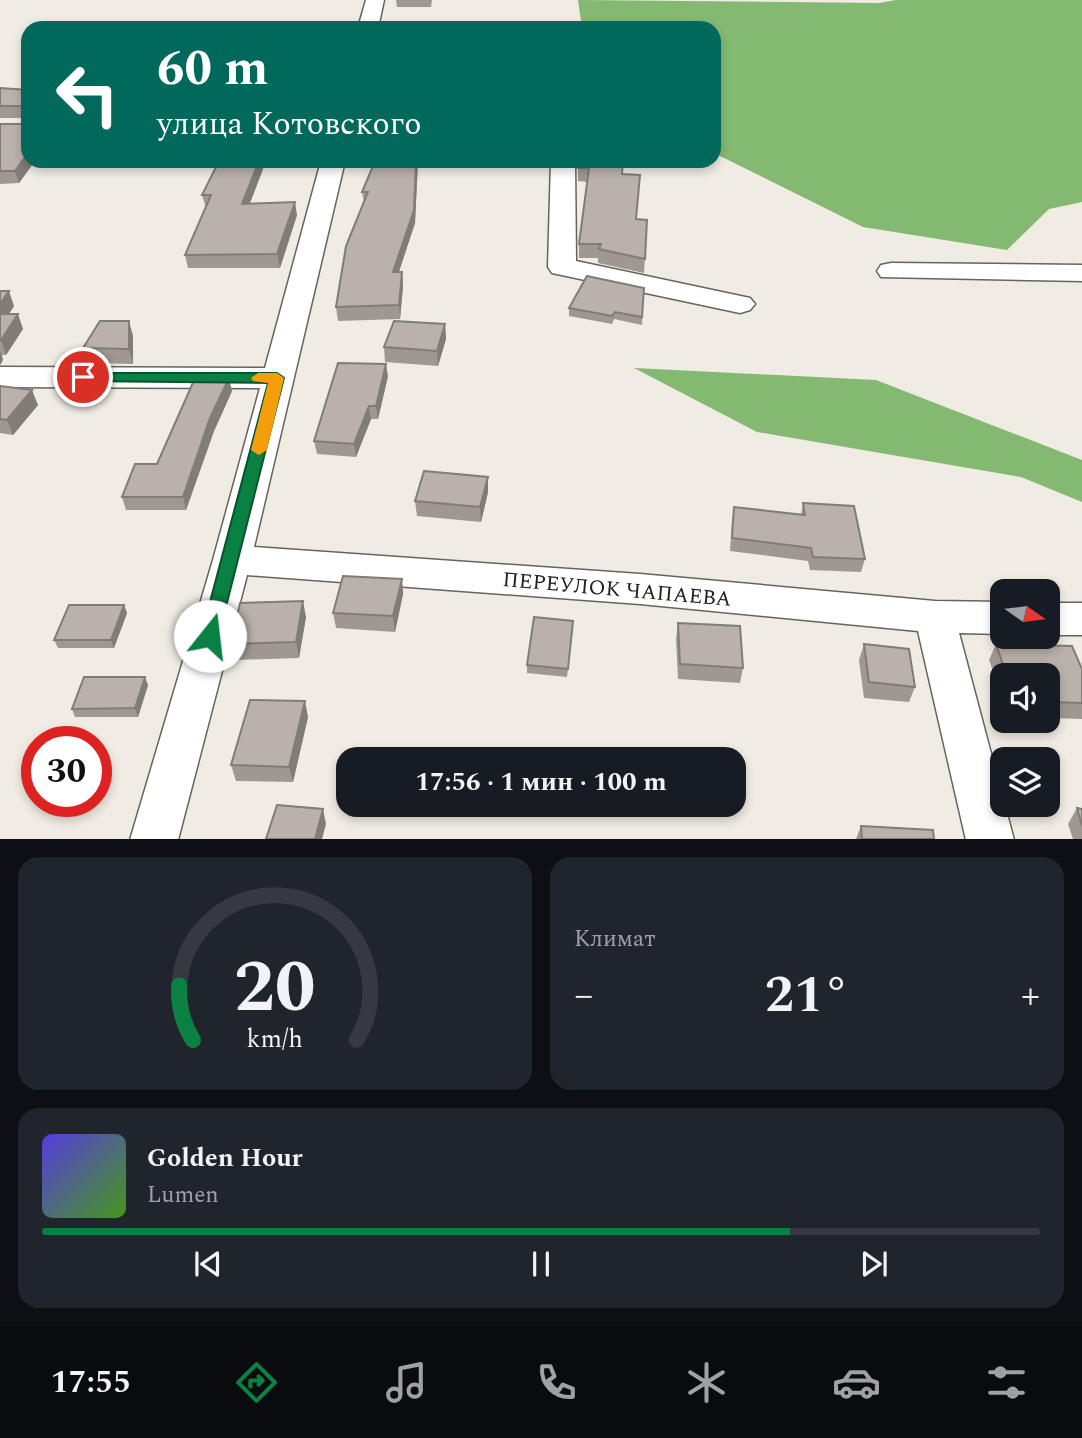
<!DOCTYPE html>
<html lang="ru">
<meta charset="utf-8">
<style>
body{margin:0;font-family:Spectral,serif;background:#20242c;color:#f1f3f6;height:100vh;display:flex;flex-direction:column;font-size:26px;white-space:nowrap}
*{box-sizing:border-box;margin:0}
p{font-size:23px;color:#9ea1a6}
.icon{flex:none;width:38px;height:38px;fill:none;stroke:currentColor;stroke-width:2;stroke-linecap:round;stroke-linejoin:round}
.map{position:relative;height:839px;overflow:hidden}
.side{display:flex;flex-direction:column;gap:18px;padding:18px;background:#0d0f14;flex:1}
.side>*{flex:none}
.top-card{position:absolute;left:21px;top:21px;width:700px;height:147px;border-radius:21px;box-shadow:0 4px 10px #0003;background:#00695c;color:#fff;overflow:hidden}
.needle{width:46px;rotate:104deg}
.fabs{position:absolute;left:990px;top:579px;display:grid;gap:14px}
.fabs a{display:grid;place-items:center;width:70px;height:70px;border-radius:14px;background:#171b24;box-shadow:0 4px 10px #0003;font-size:35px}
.speed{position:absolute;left:21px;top:726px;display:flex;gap:14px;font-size:35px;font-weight:700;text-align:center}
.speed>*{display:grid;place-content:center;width:91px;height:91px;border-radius:50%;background:#171b24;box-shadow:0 4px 10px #0003;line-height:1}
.speed .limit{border:10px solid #d22;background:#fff;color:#111}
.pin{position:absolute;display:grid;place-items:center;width:60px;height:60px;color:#fff;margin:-30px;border:4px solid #fff;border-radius:50%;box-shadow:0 2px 7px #0007}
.me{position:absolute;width:77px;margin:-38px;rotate:16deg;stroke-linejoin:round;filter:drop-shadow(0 0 5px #0008)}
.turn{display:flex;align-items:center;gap:24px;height:147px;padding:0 21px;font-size:32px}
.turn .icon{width:91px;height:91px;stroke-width:2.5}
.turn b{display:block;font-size:49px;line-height:60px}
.big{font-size:52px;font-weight:700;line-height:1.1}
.side .card{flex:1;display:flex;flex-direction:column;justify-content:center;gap:10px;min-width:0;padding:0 24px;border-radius:21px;background:#20242c}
.side .dial{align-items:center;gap:0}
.dial svg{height:182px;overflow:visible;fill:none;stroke:#363941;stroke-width:7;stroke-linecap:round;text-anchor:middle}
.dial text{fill:#f1f3f6;stroke:none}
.song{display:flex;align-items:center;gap:21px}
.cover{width:84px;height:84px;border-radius:10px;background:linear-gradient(135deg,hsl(250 70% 55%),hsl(100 70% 35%))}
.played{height:7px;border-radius:4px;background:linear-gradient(90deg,#0b8043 75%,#363941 75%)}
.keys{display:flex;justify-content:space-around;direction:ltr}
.heat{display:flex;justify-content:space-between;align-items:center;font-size:38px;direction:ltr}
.side .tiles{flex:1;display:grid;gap:18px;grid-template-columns:1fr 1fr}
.card:last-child{grid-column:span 2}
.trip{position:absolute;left:336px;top:747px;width:410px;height:70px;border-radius:21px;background:#171b24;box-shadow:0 4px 10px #0003;font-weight:700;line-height:70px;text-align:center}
.tabs{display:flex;height:112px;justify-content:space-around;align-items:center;background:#090b0e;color:#9ea1a6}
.tabs .icon{width:49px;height:49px}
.tabs .current{color:#0b8043}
.tabs b{font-size:32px;color:#f1f3f6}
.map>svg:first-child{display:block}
</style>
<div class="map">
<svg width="1082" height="840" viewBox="0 0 1082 840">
<rect width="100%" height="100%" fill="#f0ece3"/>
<path fill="#84b972" d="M 578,0 L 879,3 L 896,0 L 1082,0 L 1082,202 L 1049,209 L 1007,250 L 863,227 L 714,153 L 720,108 L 714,103 L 714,28 L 582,28 Z
M 634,368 L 876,380 L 1082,460 L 1082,502 L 1021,477 L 757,432 Z"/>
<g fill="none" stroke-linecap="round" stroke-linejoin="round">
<defs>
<path id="minor" d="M 366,0 L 384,0 L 378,28 L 358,28 Z
M 321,161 L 345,161 L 254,547 L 640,574 L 935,601 L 1003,602 L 1003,634 L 959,633 L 1014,840 L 966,840 L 918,631 L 640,604 L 247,575 L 178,840 L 130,840 L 213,560 L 260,388 L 0,387 L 0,367 L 265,368 Z
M 551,161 L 575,161 L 576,261 L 750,298 L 755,304 L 750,310 L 740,313 L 552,273 L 548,267 Z
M 891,263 L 1082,265 L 1082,281 L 881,277 L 877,271 L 881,265 Z
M 1048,603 L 1082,603 L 1082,635 L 1048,635 Z"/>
</defs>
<use href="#minor" stroke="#67645b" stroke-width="3"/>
<use href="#minor" fill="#fff" fill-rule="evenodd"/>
</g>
<path fill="#9f9892" d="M 396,0 L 432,0 L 431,7 L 397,7 Z
M 0,88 L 28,90 L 28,161 L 35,161 L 19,183 L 0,184 L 0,124 L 26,124 L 26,118 L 0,118 Z
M 219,161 L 266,161 L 250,203 L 297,215 L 280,268 L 188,268 L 185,255 L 206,208 L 202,195 Z
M 375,161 L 418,161 L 415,223 L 399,272 L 402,272 L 403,286 L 400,319 L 338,321 L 336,307 L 364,203 L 362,192 Z
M 578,161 L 622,174 L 636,219 L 647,220 L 644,273 L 598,263 L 598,258 L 579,258 L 579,244 L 587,182 L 578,181 Z
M 644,288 L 642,325 L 614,319 L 612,324 L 569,316 L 569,308 Z
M 0,291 L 14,306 L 9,314 L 23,329 L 6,355 L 2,355 L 3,360 L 0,365 Z
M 445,324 L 446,339 L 438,366 L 385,362 L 384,347 Z
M 133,336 L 133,364 L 88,363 L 83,348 Z
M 388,376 L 378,419 L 371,419 L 356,457 L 317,454 L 314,441 Z
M 0,386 L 38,405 L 13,435 L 0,433 Z
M 232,391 L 214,431 L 186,510 L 126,510 L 122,497 Z
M 488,477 L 488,492 L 481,522 L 417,516 L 415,501 Z
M 803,503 L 865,559 L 861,572 L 810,570 L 808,561 L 730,551 L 732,520 L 734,507 L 801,515 Z
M 402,579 L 403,594 L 395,632 L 336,628 L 333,613 Z
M 124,605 L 127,613 L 114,648 L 58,648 L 54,640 Z
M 306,617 L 299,658 L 235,660 L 231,644 Z
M 678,623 L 743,668 L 740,683 L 678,679 L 676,639 Z
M 573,629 L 567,677 L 527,673 L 527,665 Z
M 864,644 L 915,687 L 909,702 L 864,698 L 859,660 Z
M 996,644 L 1082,669 L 1082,719 L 1048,718 L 1048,676 L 1003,676 L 1003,698 L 989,660 Z
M 148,685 L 138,717 L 75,717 L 72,709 Z
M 308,717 L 293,782 L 236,781 L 231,765 Z
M 1077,808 L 1082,809 L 1082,839 L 1073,839 L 1068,824 Z
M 861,826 L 934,839 L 856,839 Z"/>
<path fill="#827c77" d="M 28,153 L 28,161 L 35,161 L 19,183 L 15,171 Z
M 259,161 L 266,161 L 245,216 L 242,204 Z
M 416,161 L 418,161 L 415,223 L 394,286 L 393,272 Z
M 295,202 L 297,215 L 280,268 L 277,254 Z
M 402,272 L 403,286 L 400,319 L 399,305 Z
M 9,291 L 14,306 L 0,327 L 0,304 Z
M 18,314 L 23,329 L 6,355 L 1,340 Z
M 129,321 L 133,336 L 133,364 L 129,349 Z
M 445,324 L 446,339 L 438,366 L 437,351 Z
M 0,351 L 3,360 L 0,365 Z
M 386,364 L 388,376 L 378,419 L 376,406 Z
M 229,378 L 232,391 L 214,431 L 186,510 L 183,497 L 210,418 Z
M 32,390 L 38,405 L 13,435 L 7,420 Z
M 369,406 L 371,419 L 356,457 L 354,444 Z
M 488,477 L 488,492 L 481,522 L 480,507 Z
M 402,579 L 403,594 L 395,632 L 393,616 Z
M 303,601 L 306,617 L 299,658 L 296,642 Z
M 124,605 L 127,613 L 114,648 L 111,640 Z
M 145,677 L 148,685 L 138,717 L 135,708 Z
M 305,701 L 308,717 L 293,782 L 289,767 Z
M 323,809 L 326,824 L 322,839 L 315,839 Z"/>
<path fill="#b9b1aa" stroke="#827c77" stroke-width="2" d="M 0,88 L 28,90 L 28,153 L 15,171 L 0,171 L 0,124 L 26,124 L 26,106 L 0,106 Z
M 219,161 L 259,161 L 242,204 L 295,202 L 277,254 L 185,255 L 211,195 L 202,195 Z
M 375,161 L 416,161 L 414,210 L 393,272 L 402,272 L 399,305 L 336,307 L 346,246 L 368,192 L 362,192 Z
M 578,161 L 623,161 L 622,174 L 640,175 L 636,219 L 647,220 L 645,259 L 599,249 L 601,244 L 579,244 L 589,168 L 578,168 Z
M 587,276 L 644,288 L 642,317 L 615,312 L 612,316 L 569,308 Z
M 0,291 L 9,291 L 0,304 Z
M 0,314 L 18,314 L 1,340 L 0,340 Z
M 100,321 L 129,321 L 129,349 L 83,348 Z
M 394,321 L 445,324 L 437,351 L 384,347 Z
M 338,363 L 386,364 L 376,406 L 369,406 L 354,444 L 314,441 Z
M 195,378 L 229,378 L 210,418 L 183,497 L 122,497 L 135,464 L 157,464 Z
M 0,386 L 32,390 L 7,420 L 0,419 Z
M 424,471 L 488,477 L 480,507 L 415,501 Z
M 803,503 L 854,506 L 865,559 L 813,557 L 811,548 L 732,538 L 734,507 L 805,515 Z
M 343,576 L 402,579 L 393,616 L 333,613 Z
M 303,601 L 296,642 L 231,644 L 240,603 Z
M 69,605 L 124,605 L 111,640 L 54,640 Z
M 534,617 L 573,621 L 568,669 L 527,665 Z
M 678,623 L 740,626 L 743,668 L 680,664 Z
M 864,644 L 909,649 L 915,687 L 869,682 Z
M 996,644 L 1072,646 L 1082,669 L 1082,703 L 1048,702 L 1048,676 L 1007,676 Z
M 84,677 L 145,677 L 135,708 L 72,709 Z
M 250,700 L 305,701 L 289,767 L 231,765 Z
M 277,805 L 323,809 L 315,839 L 266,839 Z
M 1077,808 L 1082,809 L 1082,826 Z
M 861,826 L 933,830 L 934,839 L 862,839 Z"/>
<path fill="#0b8043" stroke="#07532c" stroke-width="2" d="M 83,373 L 277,373 L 284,378 L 217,642 L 203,642 L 201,636 L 268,383 L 78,381 L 78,374 Z"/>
<path fill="#f59e0b" d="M 277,373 L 284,378 L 267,450 L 259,455 L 251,450 L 268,383 L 253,381 L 251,378 L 258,373 Z"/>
<g text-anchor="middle" stroke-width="6" stroke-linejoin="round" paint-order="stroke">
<g font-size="21" fill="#21201c" stroke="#fff">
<text transform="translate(617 589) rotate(5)" y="7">ПЕРЕУЛОК ЧАПАЕВА</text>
</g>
</g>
</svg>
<div class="fabs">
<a><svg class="needle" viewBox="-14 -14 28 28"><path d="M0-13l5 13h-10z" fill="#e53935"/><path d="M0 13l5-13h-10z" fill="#9ea1a6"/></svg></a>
<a><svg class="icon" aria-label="sound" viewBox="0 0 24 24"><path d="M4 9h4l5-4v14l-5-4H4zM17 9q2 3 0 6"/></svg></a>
<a><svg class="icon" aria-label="layers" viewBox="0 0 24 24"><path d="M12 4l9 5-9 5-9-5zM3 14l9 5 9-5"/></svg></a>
</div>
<div class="speed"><div class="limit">30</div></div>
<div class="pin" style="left:83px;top:377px;background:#d93025"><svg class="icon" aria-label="arrive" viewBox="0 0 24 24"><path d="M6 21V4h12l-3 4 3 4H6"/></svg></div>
<svg class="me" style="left:210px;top:636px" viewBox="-20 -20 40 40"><circle r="19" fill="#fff"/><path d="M0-13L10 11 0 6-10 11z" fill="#0b8043"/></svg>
<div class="trip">17:56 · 1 мин · 100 m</div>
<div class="top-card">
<div class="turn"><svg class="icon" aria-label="left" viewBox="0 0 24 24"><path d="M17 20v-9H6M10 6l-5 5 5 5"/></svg><div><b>60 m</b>улица Котовского</div></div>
</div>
</div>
<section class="side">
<div class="tiles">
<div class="card dial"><svg viewBox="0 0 100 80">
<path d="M14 69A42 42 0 1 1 86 69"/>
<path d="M14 69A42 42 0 0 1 8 45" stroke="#0b8043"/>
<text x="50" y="56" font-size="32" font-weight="700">20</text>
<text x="50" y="72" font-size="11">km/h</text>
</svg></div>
<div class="card"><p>Климат</p>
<div class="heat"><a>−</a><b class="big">21°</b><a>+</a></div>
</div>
<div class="card">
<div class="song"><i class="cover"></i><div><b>Golden Hour</b><p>Lumen</p></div></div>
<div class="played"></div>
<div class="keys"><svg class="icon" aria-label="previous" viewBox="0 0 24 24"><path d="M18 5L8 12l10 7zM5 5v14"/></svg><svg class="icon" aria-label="pause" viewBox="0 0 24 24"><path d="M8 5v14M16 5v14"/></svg><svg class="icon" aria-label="next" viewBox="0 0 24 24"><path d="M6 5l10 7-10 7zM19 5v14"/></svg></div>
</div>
</div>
</section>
<nav class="tabs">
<b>17:55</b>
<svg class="icon current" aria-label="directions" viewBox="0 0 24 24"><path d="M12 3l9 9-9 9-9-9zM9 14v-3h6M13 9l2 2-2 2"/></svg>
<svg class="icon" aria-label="music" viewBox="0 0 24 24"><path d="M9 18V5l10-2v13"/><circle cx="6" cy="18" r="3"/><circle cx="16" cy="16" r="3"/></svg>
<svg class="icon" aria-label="phone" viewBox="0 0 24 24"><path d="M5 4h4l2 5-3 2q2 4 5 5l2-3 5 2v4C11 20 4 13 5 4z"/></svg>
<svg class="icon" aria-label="climate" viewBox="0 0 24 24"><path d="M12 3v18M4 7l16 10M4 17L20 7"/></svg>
<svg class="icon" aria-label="car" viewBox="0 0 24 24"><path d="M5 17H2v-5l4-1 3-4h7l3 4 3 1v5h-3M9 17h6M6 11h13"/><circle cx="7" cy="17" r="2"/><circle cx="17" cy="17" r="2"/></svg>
<svg class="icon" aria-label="filters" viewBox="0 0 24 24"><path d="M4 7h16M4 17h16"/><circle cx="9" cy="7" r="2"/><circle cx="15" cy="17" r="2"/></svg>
</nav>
